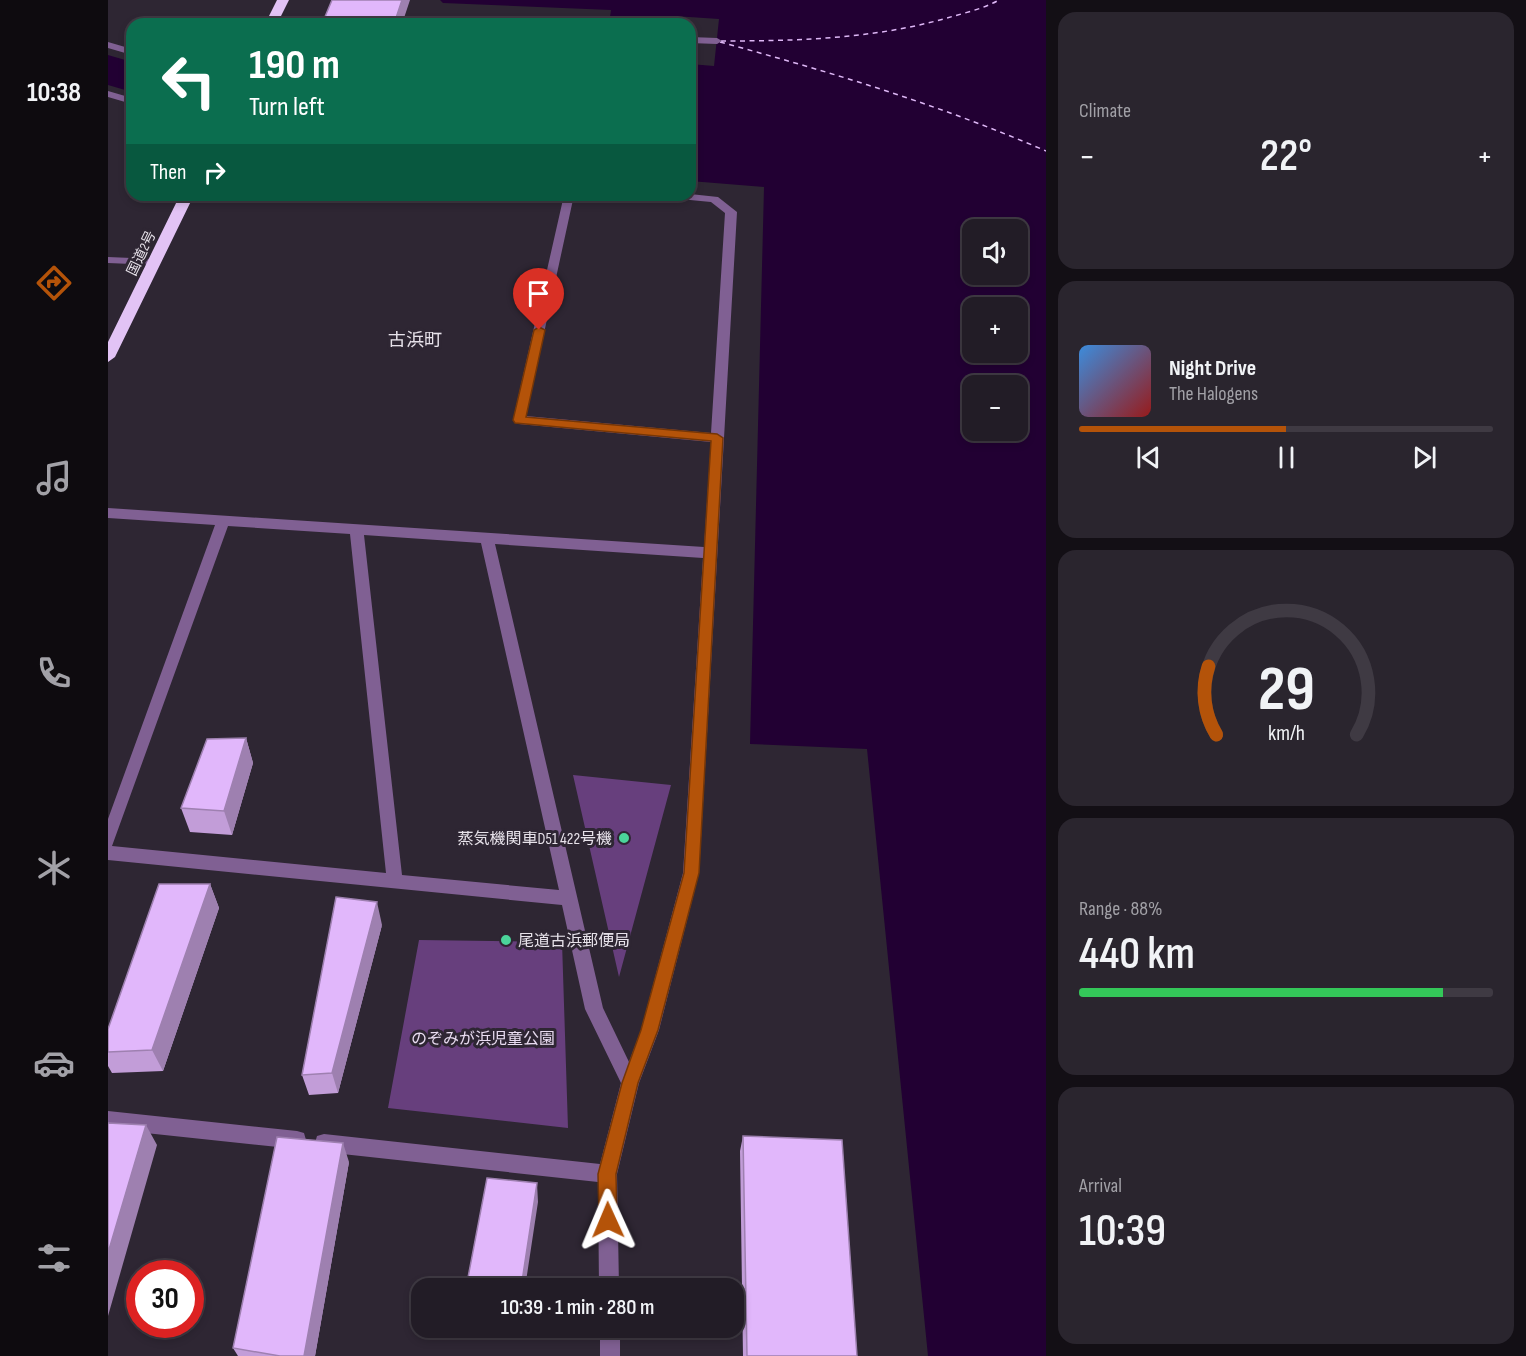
<!DOCTYPE html>
<meta charset="utf-8">
<style>
body{margin:0;font-family:"Sofia Sans Condensed","Noto Sans JP",sans-serif;background:#2a252e;color:#f1f3f6;height:100vh;display:flex;flex-direction:column;font-size:22px;white-space:nowrap}
*{box-sizing:border-box;margin:0}
p{font-size:20px;color:#a2a1a7}
.icon{flex:none;width:33px;height:33px;fill:none;stroke:currentColor;stroke-width:2;stroke-linecap:round;stroke-linejoin:round}
.map{position:relative;flex:1;overflow:hidden}
.sheet{display:flex;flex-direction:column;gap:12px;padding:12px;background:#130f15;width:480px}
.sheet>*{flex:none}
.banner{position:absolute;left:18px;top:18px;width:570px;height:183px;border-radius:18px;box-shadow:0 3px 9px #0003,0 0 0 2px #3f3a43;background:#0b6e4f;color:#fff;overflow:hidden}
.buttons{position:absolute;left:854px;top:219px;display:grid;gap:12px}
.buttons a{display:grid;place-items:center;width:66px;height:66px;border-radius:12px;background:#221c26;box-shadow:0 3px 9px #0003,0 0 0 2px #3f3a43;font-size:30px}
.speed{position:absolute;left:18px;top:1260px;display:flex;gap:12px;font-size:30px;font-weight:700;text-align:center}
.speed>*{display:grid;place-content:center;width:78px;height:78px;border-radius:50%;background:#221c26;box-shadow:0 3px 9px #0003,0 0 0 2px #3f3a43;line-height:1}
.speed .limit{border:9px solid #d22;background:#fff;color:#111}
.pin{position:absolute;display:grid;place-items:center;width:51px;height:51px;color:#fff;margin:-62px -26px;border-radius:50% 50% 50% 0;rotate:-45deg;box-shadow:0 0 6px #0007}
.pin .icon{rotate:45deg}
.me{position:absolute;width:66px;margin:-33px;rotate:359deg;stroke-linejoin:round;filter:drop-shadow(0 0 4px #0008)}
.turn{display:flex;align-items:center;gap:21px;height:126px;padding:0 24px;font-size:27px}
.turn .icon{width:78px;height:78px;stroke-width:2.5}
.turn b{display:block;font-size:42px;line-height:51px}
.then{display:flex;align-items:center;height:57px;padding:0 24px;background:#0003;gap:12px;font-size:22px}
.big{font-size:45px;font-weight:600;line-height:1.1}
.sheet .card{flex:1;display:flex;flex-direction:column;justify-content:center;gap:9px;min-width:0;padding:0 21px;border-radius:18px;background:#2a252e}
.sheet .dial{align-items:center;gap:0}
.dial svg{height:156px;overflow:visible;fill:none;stroke:#3f3a43;stroke-width:7;stroke-linecap:round;text-anchor:middle}
.dial text{fill:#f1f3f6;stroke:none}
.song{display:flex;align-items:center;gap:18px}
.cover{width:72px;height:72px;border-radius:9px;background:linear-gradient(135deg,hsl(210 70% 55%),hsl(0 70% 35%))}
.played{height:6px;border-radius:3px;background:linear-gradient(90deg,#b45309 50%,#3f3a43 50%)}
.keys{display:flex;justify-content:space-around;direction:ltr}
.heat{display:flex;justify-content:space-between;align-items:center;font-size:33px;direction:ltr}
.charge{height:9px;border-radius:4px;background:linear-gradient(90deg,#34c759 88%,#3f3a43 0)}
.trip{position:absolute;left:303px;top:1278px;width:333px;height:60px;border-radius:18px;background:#221c26;box-shadow:0 3px 9px #0003,0 0 0 2px #3f3a43;font-weight:600;line-height:60px;text-align:center}
main{display:flex;flex:1;min-height:0}
.dock{display:flex;flex-direction:column;width:108px;justify-content:space-around;align-items:center;background:#0e0b0f;color:#a2a1a7}
.dock .icon{width:42px;height:42px}
.dock .on{color:#b45309}
.dock b{font-size:27px;color:#f1f3f6}
.map>svg:first-child{display:block}
</style>
<main>
<nav class="dock">
<b>10:38</b>
<svg class="icon on" aria-label="directions" viewBox="0 0 24 24"><path d="M12 3l9 9-9 9-9-9zM9 14v-3h6M13 9l2 2-2 2"/></svg>
<svg class="icon" aria-label="music" viewBox="0 0 24 24"><path d="M9 18V5l10-2v13"/><circle cx="6" cy="18" r="3"/><circle cx="16" cy="16" r="3"/></svg>
<svg class="icon" aria-label="phone" viewBox="0 0 24 24"><path d="M5 4h4l2 5-3 2q2 4 5 5l2-3 5 2v4C11 20 4 13 5 4z"/></svg>
<svg class="icon" aria-label="climate" viewBox="0 0 24 24"><path d="M12 3v18M4 7l16 10M4 17L20 7"/></svg>
<svg class="icon" aria-label="car" viewBox="0 0 24 24"><path d="M5 17H2v-5l4-1 3-4h7l3 4 3 1v5h-3M9 17h6M6 11h13"/><circle cx="7" cy="17" r="2"/><circle cx="17" cy="17" r="2"/></svg>
<svg class="icon" aria-label="filters" viewBox="0 0 24 24"><path d="M4 7h16M4 17h16"/><circle cx="9" cy="7" r="2"/><circle cx="15" cy="17" r="2"/></svg>
</nav>
<div class="map">
<svg width="938" height="1356" viewBox="0 0 938 1356">
<rect width="100%" height="100%" fill="#2e2633"/>
<path fill="#673f7d" d="M 465,775 L 563,785 L 511,977 Z
M 311,940 L 454,942 L 460,1128 L 280,1108 Z"/>
<path fill="#203" fill-rule="evenodd" d="M 332,0 L 938,0 L 938,1356 L 820,1356 L 759,749 L 642,744 L 656,187 L 582,181 L 582,24 L 501,24 L 503,10 L 335,3 ZM 864,230 L 909,230 L 909,274 L 864,274 ZM 864,308 L 909,308 L 909,352 L 864,352 ZM 864,386 L 909,386 L 909,430 L 864,430 Z
M 0,55 L 24,62 L 24,92 L 0,85 Z"/>
<path fill="#2e2633" d="M 566,16 L 611,19 L 606,66 L 582,64 L 582,24 L 565,24 Z"/>
<g fill="none" stroke-linecap="round" stroke-linejoin="round">
<path stroke="#deb7f6" stroke-width="1.5" stroke-dasharray="5 4.5" stroke-linecap="butt" d="M 613,41 C 689,41 765,39 839,18 C 856,13 875,9 891,0
M 612,42 C 723,72 832,105 938,151"/>
<path fill="#806093" fill-rule="evenodd" d="M 582,37 L 609,38 L 614,41 L 609,44 L 582,43 Z
M 0,42 L 24,49 L 24,55 L 0,48 Z
M 0,91 L 24,98 L 24,104 L 0,97 Z
M 582,194 L 610,197 L 629,212 L 591,873 L 551,1030 L 531,1083 L 509,1174 L 511,1288 L 491,1288 L 490,1182 L 216,1152 L 209,1150 L 207,1143 L 209,1136 L 216,1134 L 492,1164 L 513,1083 L 477,1009 L 454,905 L 0,860 L 0,819 L 107,525 L 0,518 L 0,508 L 596,547 L 603,442 L 411,424 L 405,420 L 456,195 L 466,195 L 418,416 L 603,433 L 617,213 L 603,202 L 561,198 L 556,195 ZM 120,526 L 242,534 L 278,873 L 4,846 ZM 256,535 L 373,543 L 451,890 L 294,875 ZM 387,544 L 595,558 L 575,873 L 533,1030 L 521,1062 L 495,1008 Z
M 0,257 L 47,259 L 53,262 L 47,265 L 0,263 Z
M 0,1111 L 189,1131 L 196,1133 L 198,1140 L 196,1147 L 189,1149 L 0,1129 Z
M 492,1328 L 512,1328 L 512,1356 L 492,1356 Z"/>
<path fill="#e2c3f5" fill-rule="evenodd" d="M 169,0 L 181,0 L 169,24 L 157,24 Z
M 72,195 L 86,195 L 7,357 L 0,362 L 0,342 Z"/>
</g>
<path fill="#c29dd8" d="M 138,738 L 145,763 L 124,835 L 82,832 L 73,808 Z
M 102,884 L 111,908 L 55,1071 L 4,1073 L 0,1066 L 0,1029 Z
M 274,925 L 230,1093 L 201,1095 L 194,1075 Z
M 635,1136 L 749,1356 L 635,1356 L 632,1151 Z
M 241,1162 L 207,1356 L 130,1356 L 125,1348 Z"/>
<path fill="#9e80b0" d="M 294,0 L 302,0 L 294,24 L 286,24 Z
M 138,738 L 145,763 L 124,835 L 116,811 Z
M 102,884 L 111,908 L 55,1071 L 44,1050 Z
M 269,902 L 274,925 L 230,1093 L 224,1073 Z
M 38,1125 L 49,1145 L 0,1316 L 0,1253 Z
M 235,1143 L 241,1162 L 207,1356 L 196,1356 Z
M 429,1183 L 430,1202 L 417,1288 L 413,1288 Z"/>
<path fill="#e1b7fb" stroke="#9e80b0" stroke-width="1.5" d="M 224,0 L 294,0 L 286,24 L 214,24 Z
M 138,738 L 116,811 L 73,808 L 99,739 Z
M 51,884 L 102,884 L 44,1050 L 0,1052 L 0,1029 Z
M 228,897 L 269,902 L 224,1073 L 194,1075 Z
M 0,1123 L 38,1125 L 0,1253 Z
M 635,1136 L 734,1140 L 749,1356 L 639,1356 Z
M 169,1137 L 235,1143 L 196,1356 L 172,1356 L 125,1348 Z
M 379,1178 L 429,1183 L 413,1288 L 358,1288 Z"/>
<path fill="#b45309" stroke="#753606" stroke-width="1.5" d="M 431,327 L 437,330 L 418,417 L 609,434 L 615,438 L 591,873 L 550,1030 L 530,1083 L 508,1174 L 509,1220 L 506,1226 L 500,1229 L 494,1226 L 491,1220 L 490,1174 L 514,1083 L 533,1030 L 576,873 L 603,441 L 407,423 L 405,420 L 426,330 Z"/>
<g fill="#4bd49b" stroke="#2e2633" stroke-width="2">
<circle cx="516" cy="838" r="6"/>
<circle cx="398" cy="940" r="6"/>
</g>
<g text-anchor="middle" stroke-width="6" stroke-linejoin="round" paint-order="stroke">
<g font-size="14" fill="#e7e2ea" stroke="#2e2633">
<text transform="translate(33 253) rotate(-64)" y="5">国道2号</text>
</g>
<g font-size="16" fill="#e7e2ea" stroke="#2e2633" text-anchor="end">
<text x="504" y="844">蒸気機関車D51 422号機</text>
<text x="410" y="946" text-anchor="start">尾道古浜郵便局</text>
</g>
<g font-size="16" fill="#e9dcf1" stroke="#2e2633">
<text x="375" y="1044">のぞみが浜児童公園</text>
</g>
<g font-size="18" fill="#e7e2ea" stroke="#2e2633">
<text x="307" y="346">古浜町</text>
</g>
</g>
</svg>
<div class="buttons">
<a><svg class="icon" aria-label="sound" viewBox="0 0 24 24"><path d="M4 9h4l5-4v14l-5-4H4zM17 9q2 3 0 6"/></svg></a>
<a>+</a>
<a>−</a>
</div>
<div class="speed"><div class="limit">30</div></div>
<div class="pin" style="left:431px;top:330px;background:#d93025"><svg class="icon" aria-label="arrive" viewBox="0 0 24 24"><path d="M6 21V4h12l-3 4 3 4H6"/></svg></div>
<svg class="me" style="left:500px;top:1220px" viewBox="-20 -20 40 40"><path d="M0-17L14 15 0 8-14 15z" fill="#b45309" stroke="#fff" stroke-width="4"/></svg>
<div class="trip">10:39 · 1 min · 280 m</div>
<div class="banner">
<div class="turn"><svg class="icon" aria-label="left" viewBox="0 0 24 24"><path d="M17 20v-9H6M10 6l-5 5 5 5"/></svg><div><b>190 m</b>Turn left</div></div>
<div class="then">Then<svg class="icon" aria-label="right" viewBox="0 0 24 24"><path d="M7 20v-9h11M14 6l5 5-5 5"/></svg></div>
</div>
</div>
<section class="sheet">
<div class="card"><p>Climate</p>
<div class="heat"><a>−</a><b class="big">22°</b><a>+</a></div>
</div>
<div class="card">
<div class="song"><i class="cover"></i><div><b>Night Drive</b><p>The Halogens</p></div></div>
<div class="played"></div>
<div class="keys"><svg class="icon" aria-label="previous" viewBox="0 0 24 24"><path d="M18 5L8 12l10 7zM5 5v14"/></svg><svg class="icon" aria-label="pause" viewBox="0 0 24 24"><path d="M8 5v14M16 5v14"/></svg><svg class="icon" aria-label="next" viewBox="0 0 24 24"><path d="M6 5l10 7-10 7zM19 5v14"/></svg></div>
</div>
<div class="card dial"><svg viewBox="0 0 100 80">
<path d="M14 69A42 42 0 1 1 86 69"/>
<path d="M14 69A42 42 0 0 1 10 34" stroke="#b45309"/>
<text x="50" y="56" font-size="32" font-weight="700">29</text>
<text x="50" y="72" font-size="11">km/h</text>
</svg></div>
<div class="card"><p>Range · 88%</p><b class="big">440 km</b><div class="charge"></div></div>
<div class="card"><p>Arrival</p><b class="big">10:39</b></div>
</section>
</main>
